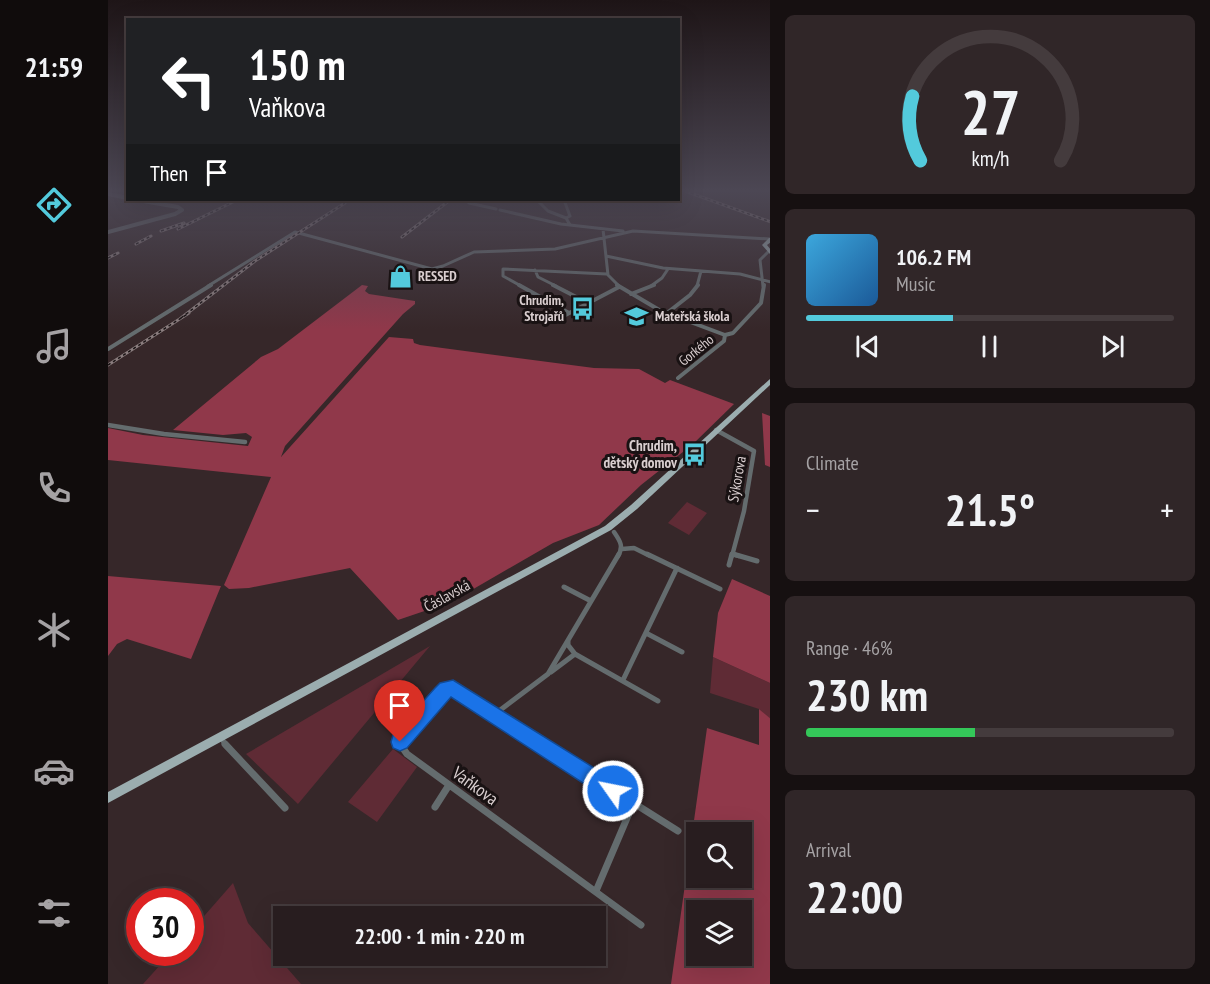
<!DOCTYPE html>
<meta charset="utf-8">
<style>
body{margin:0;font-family:"PT Sans Narrow",sans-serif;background:#302628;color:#f1f3f6;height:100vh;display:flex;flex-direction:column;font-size:22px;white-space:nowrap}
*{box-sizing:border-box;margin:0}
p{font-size:20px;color:#a5a2a4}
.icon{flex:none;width:33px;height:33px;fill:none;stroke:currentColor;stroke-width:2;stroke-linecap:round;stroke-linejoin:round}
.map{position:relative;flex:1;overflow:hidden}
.panel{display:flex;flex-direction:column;gap:15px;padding:15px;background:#161011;width:440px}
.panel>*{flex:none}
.hud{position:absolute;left:18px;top:18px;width:554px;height:183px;border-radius:0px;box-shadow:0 6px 24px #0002,0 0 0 2px #443b3d;background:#202124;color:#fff;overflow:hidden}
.tools{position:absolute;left:578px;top:822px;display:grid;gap:12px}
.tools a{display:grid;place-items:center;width:66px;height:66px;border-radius:0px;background:#281d1f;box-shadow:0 6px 24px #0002,0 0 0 2px #443b3d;font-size:30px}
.speed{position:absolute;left:18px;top:888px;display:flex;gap:12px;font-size:30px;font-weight:700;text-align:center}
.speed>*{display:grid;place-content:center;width:78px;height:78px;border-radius:50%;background:#281d1f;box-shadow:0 6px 24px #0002,0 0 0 2px #443b3d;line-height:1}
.speed .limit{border:9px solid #d22;background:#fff;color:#111}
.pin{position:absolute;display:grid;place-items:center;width:51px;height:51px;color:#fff;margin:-62px -26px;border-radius:50% 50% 50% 0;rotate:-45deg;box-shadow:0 0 6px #0007}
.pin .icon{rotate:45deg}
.me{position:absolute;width:66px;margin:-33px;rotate:303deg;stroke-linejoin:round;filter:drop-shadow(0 0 4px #0008)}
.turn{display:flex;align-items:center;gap:21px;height:126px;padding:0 24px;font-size:27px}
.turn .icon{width:78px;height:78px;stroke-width:2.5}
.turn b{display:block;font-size:42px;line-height:51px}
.then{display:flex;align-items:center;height:57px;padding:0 24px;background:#0003;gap:12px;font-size:22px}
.big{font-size:45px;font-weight:700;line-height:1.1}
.panel .card{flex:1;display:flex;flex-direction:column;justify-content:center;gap:9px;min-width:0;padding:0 21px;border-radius:9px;background:#302628}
.panel .dial{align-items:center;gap:0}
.dial svg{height:156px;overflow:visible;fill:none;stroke:#443b3d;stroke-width:7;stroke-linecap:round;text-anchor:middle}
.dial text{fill:#f1f3f6;stroke:none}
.song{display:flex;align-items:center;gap:18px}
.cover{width:72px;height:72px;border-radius:9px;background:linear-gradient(135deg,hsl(200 70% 55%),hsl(210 70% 35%))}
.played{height:6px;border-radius:3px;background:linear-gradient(90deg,#53cadc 40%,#443b3d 40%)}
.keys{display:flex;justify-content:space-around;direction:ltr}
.heat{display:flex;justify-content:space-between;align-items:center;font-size:33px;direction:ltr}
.charge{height:9px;border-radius:4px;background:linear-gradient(90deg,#34c759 46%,#443b3d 0)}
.trip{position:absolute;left:165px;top:906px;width:333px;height:60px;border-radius:0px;background:#281d1f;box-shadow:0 6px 24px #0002,0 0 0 2px #443b3d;font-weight:700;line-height:60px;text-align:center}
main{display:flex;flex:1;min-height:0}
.menu{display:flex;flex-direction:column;width:108px;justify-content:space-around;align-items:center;background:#100c0c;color:#a5a2a4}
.menu .icon{width:42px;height:42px}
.menu .selected{color:#53cadc}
.menu b{font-size:27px;color:#f1f3f6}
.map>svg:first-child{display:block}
</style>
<main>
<nav class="menu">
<b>21:59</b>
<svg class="icon selected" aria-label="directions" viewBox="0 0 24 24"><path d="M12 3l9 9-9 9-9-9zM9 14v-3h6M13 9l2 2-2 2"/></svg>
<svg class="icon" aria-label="music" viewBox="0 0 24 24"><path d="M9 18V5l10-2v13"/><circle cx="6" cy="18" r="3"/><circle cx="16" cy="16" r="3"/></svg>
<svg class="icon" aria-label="phone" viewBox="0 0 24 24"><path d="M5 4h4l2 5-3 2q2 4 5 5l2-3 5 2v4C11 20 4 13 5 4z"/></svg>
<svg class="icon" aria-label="climate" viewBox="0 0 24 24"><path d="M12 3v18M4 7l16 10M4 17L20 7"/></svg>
<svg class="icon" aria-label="car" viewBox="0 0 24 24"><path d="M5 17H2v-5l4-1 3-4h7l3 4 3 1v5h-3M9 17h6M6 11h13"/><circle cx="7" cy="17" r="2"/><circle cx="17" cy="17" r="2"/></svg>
<svg class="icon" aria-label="filters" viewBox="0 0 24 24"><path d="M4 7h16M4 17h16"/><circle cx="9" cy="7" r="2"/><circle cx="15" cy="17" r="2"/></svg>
</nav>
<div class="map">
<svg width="663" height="984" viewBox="0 0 663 984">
<rect width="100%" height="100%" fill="#362729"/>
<path fill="#5f2b35" d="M 579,502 L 599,513 L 581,535 L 560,523 Z
M 322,646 L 190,804 L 138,754 Z
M 605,657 L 662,683 L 662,719 L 651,709 L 602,693 Z
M 285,749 L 309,767 L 269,822 L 240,802 Z
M 125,883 L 140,923 L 193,984 L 35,984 L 63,953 L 82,952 L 83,931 Z"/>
<path fill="#90384a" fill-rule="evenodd" d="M 254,285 L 260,286 L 257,291 L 261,294 L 307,301 L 307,304 L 295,314 L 177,446 L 173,457 L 281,337 L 305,339 L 306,343 L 312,345 L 486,368 L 531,369 L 557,383 L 562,380 L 626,404 L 585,444 L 533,485 L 491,525 L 445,543 L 343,602 L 290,620 L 242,568 L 141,588 L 121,589 L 116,585 L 163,477 L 0,460 L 0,428 L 35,435 L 140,446 L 144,437 L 138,433 L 115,435 L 65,430 L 153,357 L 170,349 Z
M 654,413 L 662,416 L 662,467 L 657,465 Z
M 0,576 L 113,586 L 83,659 L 19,639 L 9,644 L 0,656 Z
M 624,579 L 662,596 L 662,683 L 605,657 L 610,613 Z
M 651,709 L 663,719 L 662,984 L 563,984 L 599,728 L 651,745 ZM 633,832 L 633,878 L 588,878 L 588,832 ZM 633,910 L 633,956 L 588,956 L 588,910 Z"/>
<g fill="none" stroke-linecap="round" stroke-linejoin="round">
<path stroke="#646c6e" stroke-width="3" d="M 429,200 L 440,211 L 458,218 L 462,225
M 456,200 L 462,216 L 458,218
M 361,203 L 388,209
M 392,210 L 453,224 L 515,231
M 495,229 L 500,275 L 511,286
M 498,256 L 555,268 L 632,274 L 663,282
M 427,270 L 430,277 L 448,286
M 100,286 L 187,232 L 324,269 L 335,266 L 366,252 L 447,249 L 525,231 L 662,239
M 413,286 L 395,276 L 395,269 L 499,274
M 543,286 L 554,278 L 560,269
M 589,286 L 593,271
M 655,286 L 652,260 L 660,252"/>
<path stroke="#646c6e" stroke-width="4" d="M 411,285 L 461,313
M 445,285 L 480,303
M 509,285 L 553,311 L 617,335
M 523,294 L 546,285
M 559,313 L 582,295 L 590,285
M 448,320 L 511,287
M 0,349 L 103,285
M 570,378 L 616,341 L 617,335 L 625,333 L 653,303 L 656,285"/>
<path stroke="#646c6e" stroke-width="4.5" d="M 0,425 L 56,434 L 137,442
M 608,430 L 646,451 L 636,511 L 624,556
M 506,532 C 512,541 516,546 510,556
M 514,549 L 526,548 L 542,556
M 624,554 L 631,556"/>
<path stroke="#646c6e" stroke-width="5" d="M 539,554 L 612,589
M 625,554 L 649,561
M 621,565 L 624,554
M 456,587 L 483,601
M 538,633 L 574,652
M 460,641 L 460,645 L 467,654 L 550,701
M 443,672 L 467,654
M 515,680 L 569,568
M 387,714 L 440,674 L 511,554
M 113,737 L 118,746
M 293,746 L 292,742 L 339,689 L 345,689 L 435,746"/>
<path stroke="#646c6e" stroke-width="7" d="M 117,744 L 177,808
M 292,744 L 299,754 L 533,925
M 432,744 L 570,831
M 327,807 L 341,785
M 488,891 L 525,804"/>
<path stroke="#646c6e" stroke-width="4" d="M 0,194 L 20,198
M 0,232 L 67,214 L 74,210 L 70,207 L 29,200"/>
<path fill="#9badaf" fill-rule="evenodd" d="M 661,238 L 663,238 L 663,242 L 659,245 L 663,250 L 663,255 L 654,245 Z
M 663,378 L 663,384 L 529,509 L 503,530 L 0,803 L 0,792 L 497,526 L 523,505 Z"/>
<defs>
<path id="rail" d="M 577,191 L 663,222
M 70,229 L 129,200
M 53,231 L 76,223
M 294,237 L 342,200
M 28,244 L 43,236
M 0,258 L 10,253
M 73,318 L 147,261 L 237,203
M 0,365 L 81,313"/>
</defs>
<use href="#rail" stroke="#8a7d7e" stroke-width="3"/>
<use href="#rail" stroke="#191213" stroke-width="1.5" stroke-dasharray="3" stroke-linecap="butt"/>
</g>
<linearGradient id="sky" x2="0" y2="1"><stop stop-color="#1e1517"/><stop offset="0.58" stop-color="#4c4754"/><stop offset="1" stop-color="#4c4754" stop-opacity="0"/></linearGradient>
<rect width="663" height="329" fill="url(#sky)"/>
<path fill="#1a73e8" stroke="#114b97" stroke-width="1.5" d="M 345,680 L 512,784 L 515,791 L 512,798 L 505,801 L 498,798 L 343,697 L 299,748 L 292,751 L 285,748 L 283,742 L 285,735 L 327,688 L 332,683 Z"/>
<defs>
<symbol id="shop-bare" viewBox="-9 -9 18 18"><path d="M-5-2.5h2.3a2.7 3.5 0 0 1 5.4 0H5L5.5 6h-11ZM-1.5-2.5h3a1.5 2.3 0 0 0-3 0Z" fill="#53cadc" stroke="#191213" stroke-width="2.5" paint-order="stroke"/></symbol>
<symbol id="bus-bare" viewBox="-9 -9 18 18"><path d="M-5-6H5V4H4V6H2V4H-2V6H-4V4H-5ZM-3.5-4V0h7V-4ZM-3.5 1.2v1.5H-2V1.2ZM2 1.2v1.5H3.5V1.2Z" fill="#53cadc" stroke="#191213" stroke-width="2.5" paint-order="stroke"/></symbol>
<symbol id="school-bare" viewBox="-9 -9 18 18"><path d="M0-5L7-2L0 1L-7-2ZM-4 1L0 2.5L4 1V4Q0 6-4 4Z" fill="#53cadc" stroke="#191213" stroke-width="2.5" paint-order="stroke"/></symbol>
</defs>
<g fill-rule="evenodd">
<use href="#shop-bare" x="276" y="260" width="33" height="33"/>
<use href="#bus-bare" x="458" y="292" width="33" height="33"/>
<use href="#school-bare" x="512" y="300" width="33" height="33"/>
<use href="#bus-bare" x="570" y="438" width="33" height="33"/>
</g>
<g text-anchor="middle" stroke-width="6" stroke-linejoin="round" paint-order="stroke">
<g font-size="14" font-weight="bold" fill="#d9cecf" stroke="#191213" text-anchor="start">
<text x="310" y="281">RESSED</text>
<text x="456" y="305" text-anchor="end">Chrudim,<tspan x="456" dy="16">Strojařů</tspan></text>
<text x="547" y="321">Mateřská škola</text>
</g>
<g font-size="14" fill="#d9cecf" stroke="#191213">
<text transform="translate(588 350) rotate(-39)" y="5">Gorkého</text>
</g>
<g font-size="15" font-weight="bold" fill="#d9cecf" stroke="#191213" text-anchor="end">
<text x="569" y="451">Chrudim,<tspan x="569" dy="17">dětský domov</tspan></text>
</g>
<g font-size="15" fill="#d9cecf" stroke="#191213">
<text transform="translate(629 479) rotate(-80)" y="5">Sýkorova</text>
<text transform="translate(339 596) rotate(-29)" y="5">Čáslavská</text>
</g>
<g font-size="18" fill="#d9cecf" stroke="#191213">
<text transform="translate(367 786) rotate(36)" y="6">Vaňkova</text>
</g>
</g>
</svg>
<div class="tools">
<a><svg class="icon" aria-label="search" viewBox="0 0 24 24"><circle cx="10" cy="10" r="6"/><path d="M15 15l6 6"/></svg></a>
<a><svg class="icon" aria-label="layers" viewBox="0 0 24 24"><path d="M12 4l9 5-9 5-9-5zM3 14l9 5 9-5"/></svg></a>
</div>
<div class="speed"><div class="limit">30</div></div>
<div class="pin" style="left:292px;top:742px;background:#d93025"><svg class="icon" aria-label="arrive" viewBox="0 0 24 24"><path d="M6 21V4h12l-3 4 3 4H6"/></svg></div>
<svg class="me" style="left:505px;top:791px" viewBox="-20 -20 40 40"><circle r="17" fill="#1a73e8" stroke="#fff" stroke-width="3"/><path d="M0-11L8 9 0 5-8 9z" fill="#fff"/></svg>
<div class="trip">22:00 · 1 min · 220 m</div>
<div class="hud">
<div class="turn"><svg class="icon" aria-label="left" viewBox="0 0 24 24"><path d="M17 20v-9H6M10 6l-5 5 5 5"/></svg><div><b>150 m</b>Vaňkova</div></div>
<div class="then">Then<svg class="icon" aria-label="arrive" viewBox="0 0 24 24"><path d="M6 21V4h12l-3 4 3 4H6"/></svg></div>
</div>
</div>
<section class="panel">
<div class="card dial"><svg viewBox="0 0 100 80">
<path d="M14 69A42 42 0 1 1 86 69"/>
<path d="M14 69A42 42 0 0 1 10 36" stroke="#53cadc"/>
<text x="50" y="56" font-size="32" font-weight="700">27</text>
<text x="50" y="72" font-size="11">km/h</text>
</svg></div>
<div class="card">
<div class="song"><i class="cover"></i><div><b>106.2 FM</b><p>Music</p></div></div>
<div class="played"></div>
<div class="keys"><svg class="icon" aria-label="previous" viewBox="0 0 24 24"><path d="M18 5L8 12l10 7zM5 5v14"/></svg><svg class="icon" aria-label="pause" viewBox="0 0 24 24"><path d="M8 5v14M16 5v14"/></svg><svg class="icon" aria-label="next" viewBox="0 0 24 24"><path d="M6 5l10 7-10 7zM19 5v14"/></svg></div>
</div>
<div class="card"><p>Climate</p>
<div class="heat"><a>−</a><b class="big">21.5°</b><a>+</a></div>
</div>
<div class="card"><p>Range · 46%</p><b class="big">230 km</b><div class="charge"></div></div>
<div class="card"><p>Arrival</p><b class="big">22:00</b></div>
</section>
</main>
